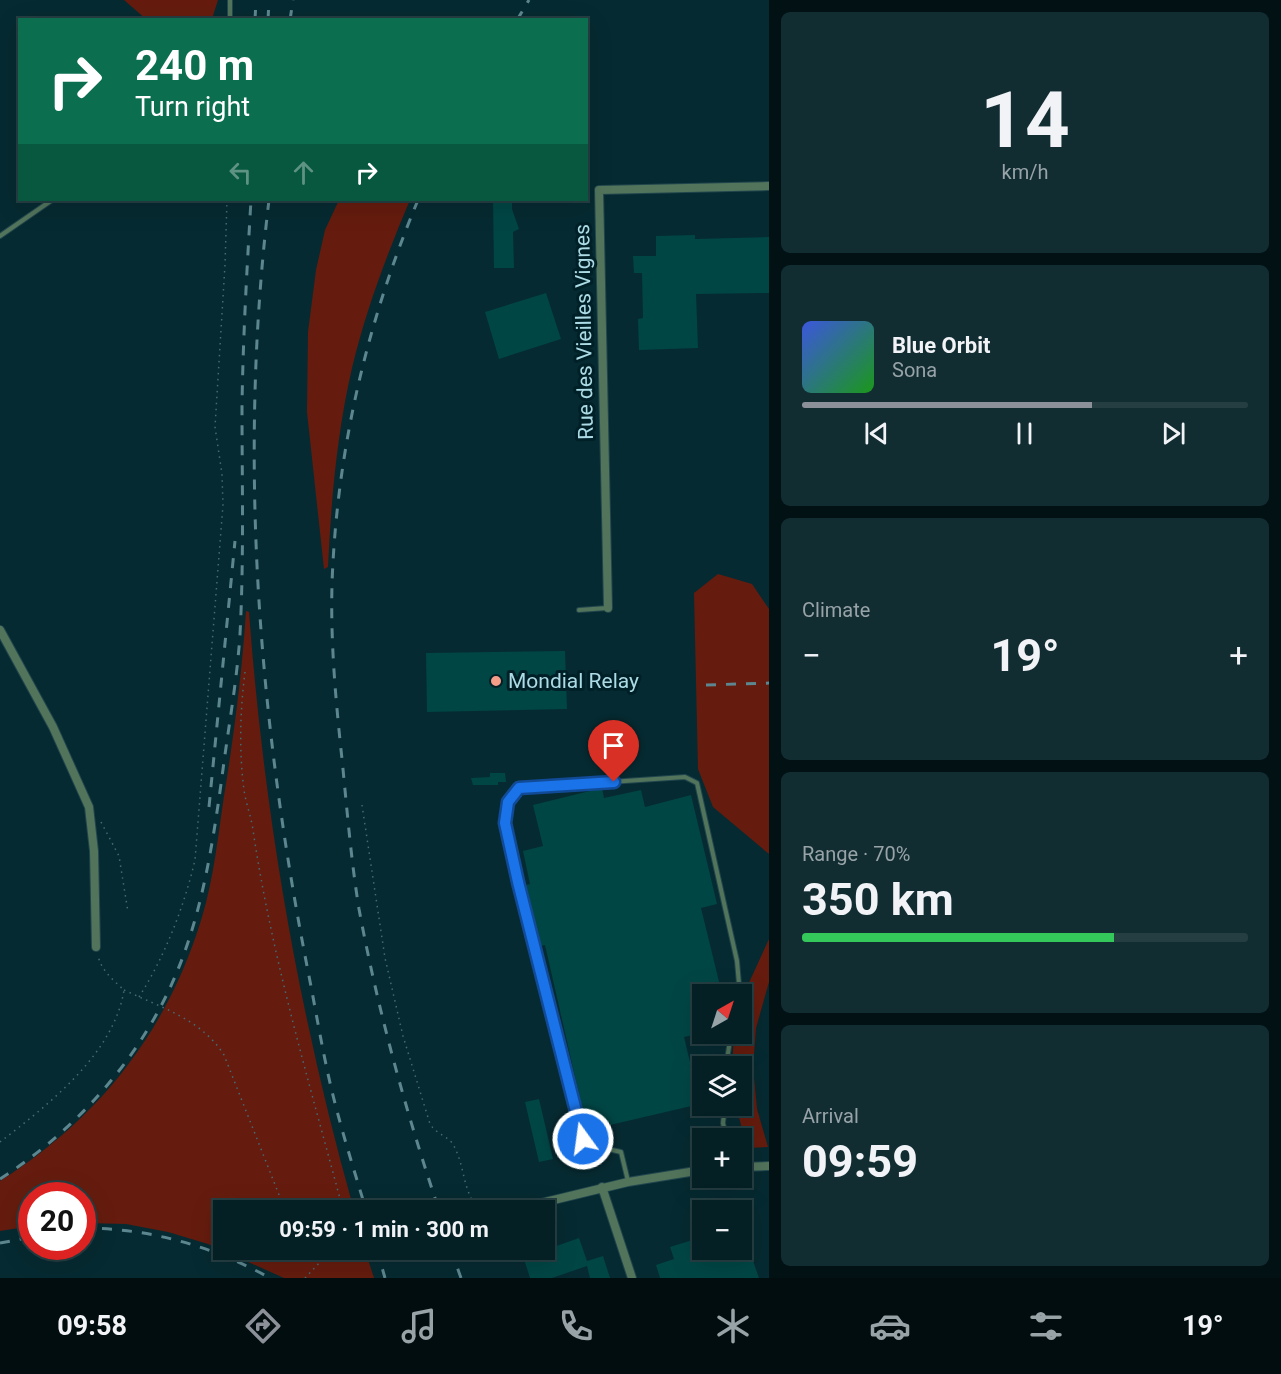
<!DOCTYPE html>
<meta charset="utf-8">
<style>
body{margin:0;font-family:Roboto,sans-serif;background:#122d32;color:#f1f3f6;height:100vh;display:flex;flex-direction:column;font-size:22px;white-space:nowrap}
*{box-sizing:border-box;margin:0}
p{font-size:20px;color:#97a3a7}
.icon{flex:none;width:33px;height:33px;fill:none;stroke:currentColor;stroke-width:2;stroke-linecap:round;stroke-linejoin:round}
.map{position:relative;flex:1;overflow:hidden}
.drawer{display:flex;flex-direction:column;gap:12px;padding:12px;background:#021214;width:512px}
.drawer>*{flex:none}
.guide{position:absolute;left:18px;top:18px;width:570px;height:183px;border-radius:0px;box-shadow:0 6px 24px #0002,0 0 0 2px #253e42;background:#0b6e4f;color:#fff;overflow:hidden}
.needle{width:39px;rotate:39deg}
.buttons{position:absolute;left:692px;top:984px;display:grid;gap:12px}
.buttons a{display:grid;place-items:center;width:60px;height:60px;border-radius:0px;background:#042025;box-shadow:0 6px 24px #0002,0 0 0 2px #253e42;font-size:30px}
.speed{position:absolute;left:18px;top:1182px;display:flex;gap:12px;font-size:30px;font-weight:700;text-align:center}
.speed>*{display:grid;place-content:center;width:78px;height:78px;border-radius:50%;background:#042025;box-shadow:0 6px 24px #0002,0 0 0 2px #253e42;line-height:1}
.speed .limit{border:9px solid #d22;background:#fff;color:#111}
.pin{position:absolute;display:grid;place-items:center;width:51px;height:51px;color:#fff;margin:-62px -26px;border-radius:50% 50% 50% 0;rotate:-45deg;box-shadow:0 0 6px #0007}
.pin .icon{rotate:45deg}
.me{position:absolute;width:66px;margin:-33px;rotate:346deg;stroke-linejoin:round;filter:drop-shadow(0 0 4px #0008)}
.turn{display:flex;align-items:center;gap:21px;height:126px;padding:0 18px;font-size:27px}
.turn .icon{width:78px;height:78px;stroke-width:2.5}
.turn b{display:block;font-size:42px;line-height:51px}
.lanes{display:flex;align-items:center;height:57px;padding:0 18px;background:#0003;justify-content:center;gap:30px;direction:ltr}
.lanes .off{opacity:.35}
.big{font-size:45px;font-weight:700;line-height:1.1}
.drawer .card{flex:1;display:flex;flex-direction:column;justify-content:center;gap:9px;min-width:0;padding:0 21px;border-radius:9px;background:#122d32}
.drawer .dial{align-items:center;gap:0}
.dial b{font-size:78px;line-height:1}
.song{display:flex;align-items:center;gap:18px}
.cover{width:72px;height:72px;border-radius:9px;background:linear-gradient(135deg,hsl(230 70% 55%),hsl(120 70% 35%))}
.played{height:6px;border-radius:3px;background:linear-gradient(90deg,#8c9099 65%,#253e42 65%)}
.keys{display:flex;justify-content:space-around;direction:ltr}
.heat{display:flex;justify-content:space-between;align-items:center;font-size:33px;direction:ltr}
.charge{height:9px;border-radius:4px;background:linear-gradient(90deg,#34c759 70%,#253e42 0)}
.trip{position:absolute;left:213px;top:1200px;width:342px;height:60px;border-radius:0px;background:#042025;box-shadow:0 6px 24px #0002,0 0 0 2px #253e42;font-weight:700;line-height:60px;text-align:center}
.tab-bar{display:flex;height:96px;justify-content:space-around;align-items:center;background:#020d0f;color:#97a3a7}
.tab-bar .icon{width:42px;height:42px}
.tab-bar .current{color:#8c9099}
.tab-bar b{font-size:27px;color:#f1f3f6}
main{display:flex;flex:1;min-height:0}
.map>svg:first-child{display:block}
</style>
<main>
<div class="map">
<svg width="770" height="1278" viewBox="0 0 770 1278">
<rect width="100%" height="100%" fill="#062a31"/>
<path fill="#651c0e" d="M 124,0 L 218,0 L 212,19 L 147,20 Z
M 339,200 L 410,200 C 387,254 366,310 352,368 C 337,433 331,501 328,567 L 324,569 L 307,412 L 308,332 L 316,270 L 325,230 Z
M 718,574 L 752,584 L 769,609 L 769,854 L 713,807 L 698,769 L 694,593 Z
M 246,611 L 249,612 C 264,815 299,1015 354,1210 L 224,1210 L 224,1250 L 365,1250 L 374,1278 L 284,1278 L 208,1244 L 168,1232 L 126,1224 L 83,1223 L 82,1196 L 32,1196 L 31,1226 L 0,1231 L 0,1181 C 100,1118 168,1030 202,917 C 214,877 218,836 224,796 C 234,735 242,673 246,611 Z
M 769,939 L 769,982 L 756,1028 L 753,1067 L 757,1109 L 768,1147 L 747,1148 L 736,1106 L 741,1106 L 741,1066 L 732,1066 L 734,1034 L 741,1034 L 741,1000 Z"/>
<path fill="#004645" d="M 493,200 L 512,200 L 512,209 L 519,229 L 513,232 L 514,268 L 494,268 Z
M 695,235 L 695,239 L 770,237 L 770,293 L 696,294 L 698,348 L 639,350 L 638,319 L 643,318 L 642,273 L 634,273 L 633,256 L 656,256 L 656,236 Z
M 546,293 L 561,339 L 499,359 L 485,312 Z
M 565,651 L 567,709 L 427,712 L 426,653 Z
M 490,773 L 505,773 L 506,782 L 498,782 L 498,785 L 473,785 L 471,778 L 490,777 Z
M 602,788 L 604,798 L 641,790 L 645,807 L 691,795 L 717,904 L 701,908 L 722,994 L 702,994 L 702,1033 L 684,1037 L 700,1104 L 610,1125 L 610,1123 L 587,1129 L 545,945 L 540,946 L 528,893 L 526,885 L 530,884 L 523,851 L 543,846 L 533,805 Z
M 539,1099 L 553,1159 L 539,1162 L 525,1102 Z
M 742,1229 L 759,1278 L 660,1278 L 656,1265 L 674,1259 L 670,1247 L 702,1237 L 702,1250 L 741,1250 Z
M 579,1238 L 587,1261 L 603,1256 L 610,1278 L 590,1278 L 587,1266 L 552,1278 L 530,1278 L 521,1250 L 545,1250 Z"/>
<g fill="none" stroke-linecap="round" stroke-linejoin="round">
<defs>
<path id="service" d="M 230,20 L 230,0
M 0,236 L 52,200
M 579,610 L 607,608
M 726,1066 L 731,1034
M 725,1106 L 723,1123 L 726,1138
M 628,1181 L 621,1152 L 599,1147 L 583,1139 L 518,882 L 505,823 L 508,802 L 519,788 L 685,777 L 697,783 L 737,961 L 739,984 L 738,994"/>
<path id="minor" d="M 608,608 L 599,190 L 770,186
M 0,630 L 53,727 L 89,807 L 94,851 L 96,947
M 741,1167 L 770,1166
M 602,1187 L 632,1278
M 537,1204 L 628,1182 L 702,1170"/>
</defs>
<use href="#service" stroke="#21464e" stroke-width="6"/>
<use href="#minor" stroke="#21464e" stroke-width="10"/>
<path stroke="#446c74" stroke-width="1.5" stroke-dasharray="1.5 4.5" stroke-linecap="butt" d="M 245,672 C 240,711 239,752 244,790 C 246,804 251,816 253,830 C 272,959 310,1085 343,1210
M 362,805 L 385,958 L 403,1036 L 430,1124 C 437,1135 449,1136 454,1146 C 465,1167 462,1187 477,1208 L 505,1208 L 527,1206
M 101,822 L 119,856 L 128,912
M 124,990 C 162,1008 201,1019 224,1055 L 285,1210
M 139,997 C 165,956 184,907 195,860 L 223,505 L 222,474 L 215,427 L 225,265 L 227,200
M 0,1142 C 48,1105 114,1054 124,990 C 113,980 102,971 98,956
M 308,1250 L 313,1254 L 329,1260 L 344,1250
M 305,1278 L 323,1259"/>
<use href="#service" stroke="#52745b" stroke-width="4"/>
<use href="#minor" stroke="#52745b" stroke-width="8"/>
<path stroke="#5d8790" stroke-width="3" stroke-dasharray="10 10" stroke-linecap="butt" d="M 255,20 L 256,0
M 268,20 L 269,0
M 290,20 L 293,0
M 517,20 L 529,0
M 269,200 C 238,456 258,718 308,971 C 317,1016 324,1062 336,1107 C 345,1142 356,1176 366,1210
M 418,200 C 370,315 340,436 333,562 C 329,627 335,694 342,759 C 347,809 351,860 359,909 C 378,1011 406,1112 439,1210
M 706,685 L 770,683
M 209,807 L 235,541
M 0,1179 C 67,1136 124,1076 161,1006 C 199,934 211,856 222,777 C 228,729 237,682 240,634 C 244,558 242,482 242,406 C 243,337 247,268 251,200
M 82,1228 C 149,1228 212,1246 270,1278
M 0,1243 L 32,1237
M 377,1250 L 385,1278
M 451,1250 L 461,1278"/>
</g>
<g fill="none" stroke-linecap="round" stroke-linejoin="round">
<defs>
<path id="route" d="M 583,1139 L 518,882 L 505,823 L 508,802 L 519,788 L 614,782"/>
</defs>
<use href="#route" stroke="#114b97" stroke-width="15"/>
<use href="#route" stroke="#1a73e8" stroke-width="10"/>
</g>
<circle fill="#f49e8a" stroke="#002027" stroke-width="2" cx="496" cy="681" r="6"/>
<g text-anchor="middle" stroke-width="6" stroke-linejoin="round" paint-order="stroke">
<g font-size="21" fill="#acdbe6" stroke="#002027">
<text transform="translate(584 332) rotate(-91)" y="7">Rue des Vieilles Vignes</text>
</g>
<g font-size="21" fill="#acdbe6" stroke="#002027" text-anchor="start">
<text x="508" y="688">Mondial Relay</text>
</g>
</g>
</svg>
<div class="buttons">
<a><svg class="needle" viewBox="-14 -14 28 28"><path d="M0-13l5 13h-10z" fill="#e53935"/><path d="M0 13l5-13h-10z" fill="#97a3a7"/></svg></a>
<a><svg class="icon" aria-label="layers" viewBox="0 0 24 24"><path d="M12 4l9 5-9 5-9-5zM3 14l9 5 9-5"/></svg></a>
<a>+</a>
<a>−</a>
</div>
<div class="speed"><div class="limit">20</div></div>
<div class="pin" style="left:614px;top:782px;background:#d93025"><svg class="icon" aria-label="arrive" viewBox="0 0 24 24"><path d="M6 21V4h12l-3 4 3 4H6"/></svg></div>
<svg class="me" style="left:583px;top:1139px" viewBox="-20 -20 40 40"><circle r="17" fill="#1a73e8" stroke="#fff" stroke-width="3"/><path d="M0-11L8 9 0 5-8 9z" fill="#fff"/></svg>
<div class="trip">09:59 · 1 min · 300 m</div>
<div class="guide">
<div class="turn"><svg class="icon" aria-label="right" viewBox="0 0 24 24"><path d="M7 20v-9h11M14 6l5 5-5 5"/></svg><div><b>240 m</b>Turn right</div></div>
<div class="lanes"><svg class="icon off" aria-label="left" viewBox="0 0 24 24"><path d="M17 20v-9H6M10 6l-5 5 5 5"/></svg><svg class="icon off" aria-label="ahead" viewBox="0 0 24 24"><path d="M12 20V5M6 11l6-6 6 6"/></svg><svg class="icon" aria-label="right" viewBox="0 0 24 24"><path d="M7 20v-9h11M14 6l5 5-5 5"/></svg></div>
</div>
</div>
<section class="drawer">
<div class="card dial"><b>14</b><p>km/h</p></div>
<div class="card">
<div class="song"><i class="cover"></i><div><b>Blue Orbit</b><p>Sona</p></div></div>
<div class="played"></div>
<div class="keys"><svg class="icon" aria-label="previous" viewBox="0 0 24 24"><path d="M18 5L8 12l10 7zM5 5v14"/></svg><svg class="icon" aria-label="pause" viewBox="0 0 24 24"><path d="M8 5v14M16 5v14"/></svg><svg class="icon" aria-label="next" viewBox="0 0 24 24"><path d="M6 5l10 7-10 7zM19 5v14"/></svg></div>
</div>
<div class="card"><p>Climate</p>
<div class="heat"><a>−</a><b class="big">19°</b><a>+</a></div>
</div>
<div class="card"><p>Range · 70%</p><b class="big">350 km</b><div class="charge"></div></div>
<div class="card"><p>Arrival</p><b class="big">09:59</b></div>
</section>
</main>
<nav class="tab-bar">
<b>09:58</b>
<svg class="icon current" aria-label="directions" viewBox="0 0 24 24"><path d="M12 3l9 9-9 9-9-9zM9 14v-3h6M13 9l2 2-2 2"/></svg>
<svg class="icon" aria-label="music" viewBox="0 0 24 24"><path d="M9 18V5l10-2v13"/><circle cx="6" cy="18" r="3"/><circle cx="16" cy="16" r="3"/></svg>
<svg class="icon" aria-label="phone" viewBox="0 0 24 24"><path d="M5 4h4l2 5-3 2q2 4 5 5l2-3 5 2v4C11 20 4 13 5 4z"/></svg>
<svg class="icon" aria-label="climate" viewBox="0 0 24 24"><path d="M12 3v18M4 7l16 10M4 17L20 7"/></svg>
<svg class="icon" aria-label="car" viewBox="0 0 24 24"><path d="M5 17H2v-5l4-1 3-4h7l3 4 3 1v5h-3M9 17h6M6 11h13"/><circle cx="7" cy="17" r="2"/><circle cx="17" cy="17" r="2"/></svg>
<svg class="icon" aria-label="filters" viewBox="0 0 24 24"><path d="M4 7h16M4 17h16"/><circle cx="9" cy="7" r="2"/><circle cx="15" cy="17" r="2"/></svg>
<b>19°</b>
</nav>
